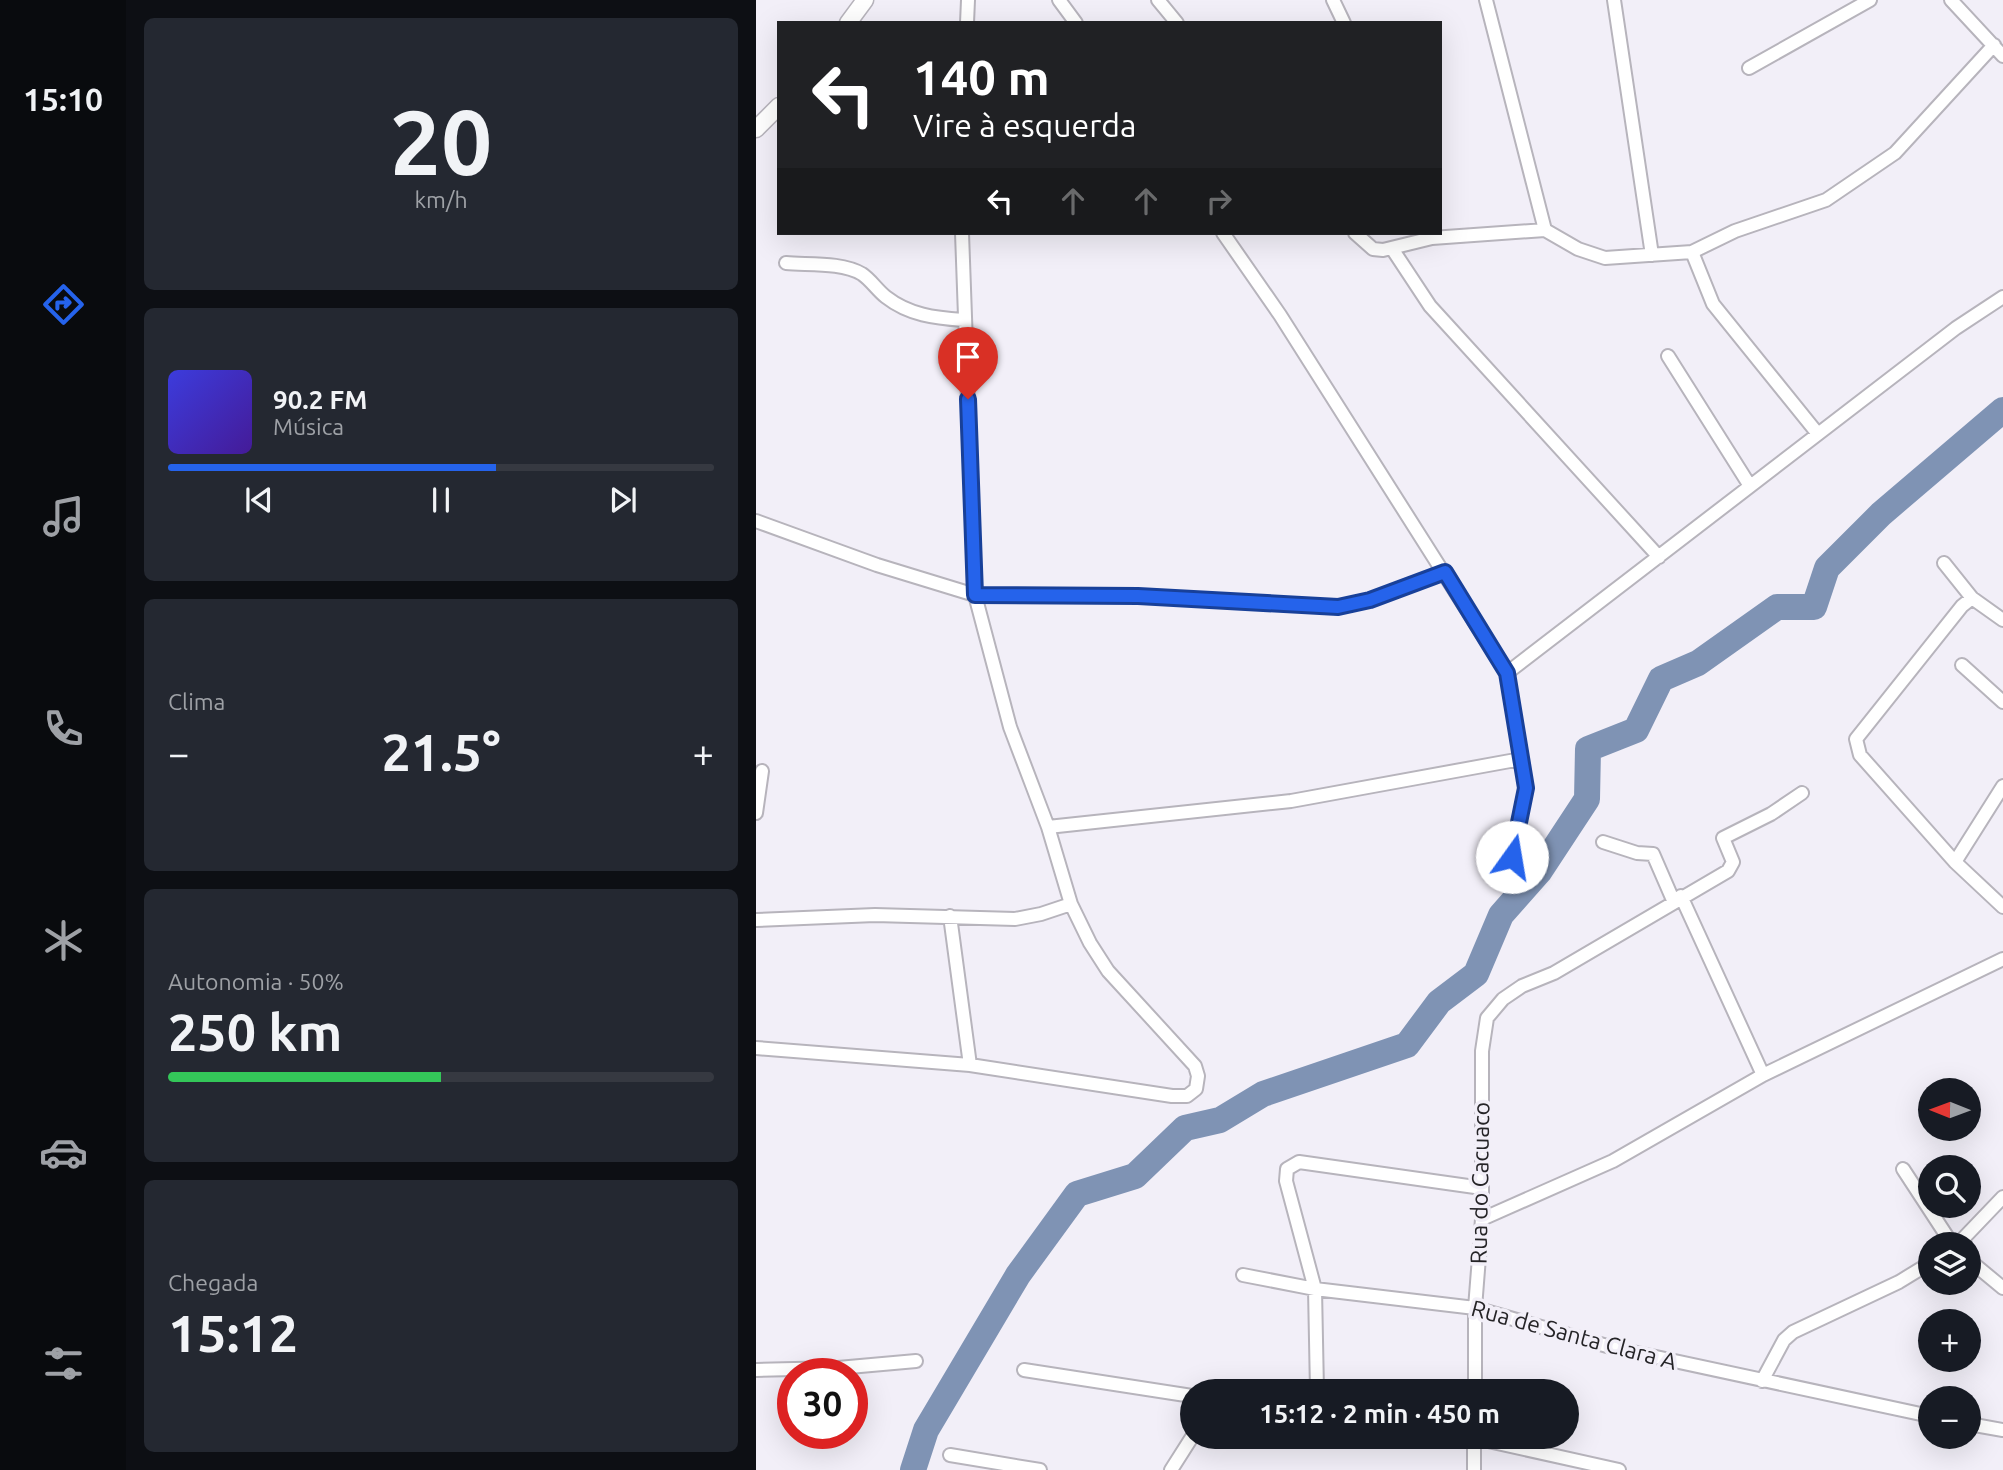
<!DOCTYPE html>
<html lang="pt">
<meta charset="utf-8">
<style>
body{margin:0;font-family:Ubuntu,sans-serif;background:#242831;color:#f1f3f6;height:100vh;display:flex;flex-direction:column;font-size:26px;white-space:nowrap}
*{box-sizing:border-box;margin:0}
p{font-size:23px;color:#9ea1a6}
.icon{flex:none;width:38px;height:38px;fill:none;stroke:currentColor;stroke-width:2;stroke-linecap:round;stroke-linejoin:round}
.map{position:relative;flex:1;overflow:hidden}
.details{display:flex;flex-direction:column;gap:18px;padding:18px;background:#0d0f14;width:630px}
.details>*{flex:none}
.hud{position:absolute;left:21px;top:21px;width:665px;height:214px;border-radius:0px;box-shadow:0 7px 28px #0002;background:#202124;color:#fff;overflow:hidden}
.needle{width:46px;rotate:271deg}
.fabs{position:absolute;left:1162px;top:1078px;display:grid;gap:14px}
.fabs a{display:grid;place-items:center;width:63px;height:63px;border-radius:50%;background:#171b24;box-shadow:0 7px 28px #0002;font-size:35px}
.speed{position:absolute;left:21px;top:1358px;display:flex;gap:14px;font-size:35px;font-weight:700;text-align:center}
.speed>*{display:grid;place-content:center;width:91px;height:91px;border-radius:50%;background:#171b24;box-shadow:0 7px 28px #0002;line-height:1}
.speed .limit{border:10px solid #d22;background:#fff;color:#111}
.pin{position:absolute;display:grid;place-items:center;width:60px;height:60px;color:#fff;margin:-72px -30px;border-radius:50% 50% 50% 0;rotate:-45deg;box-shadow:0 0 7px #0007}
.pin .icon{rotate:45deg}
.me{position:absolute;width:77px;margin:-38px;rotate:13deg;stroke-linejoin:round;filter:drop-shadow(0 0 5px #0008)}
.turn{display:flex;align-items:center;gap:24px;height:147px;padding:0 21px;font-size:32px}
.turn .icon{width:91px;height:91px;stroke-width:2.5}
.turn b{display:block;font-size:49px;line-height:60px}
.lanes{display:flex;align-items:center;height:66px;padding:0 21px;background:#0003;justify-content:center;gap:35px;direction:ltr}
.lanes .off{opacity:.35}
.big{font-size:52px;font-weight:700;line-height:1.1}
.details .card{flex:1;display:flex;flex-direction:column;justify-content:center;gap:10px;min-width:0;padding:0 24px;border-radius:10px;background:#242831}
.details .dial{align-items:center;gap:0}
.dial b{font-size:91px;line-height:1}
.song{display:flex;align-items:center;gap:21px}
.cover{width:84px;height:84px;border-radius:10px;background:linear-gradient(135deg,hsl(240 70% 55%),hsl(260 70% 35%))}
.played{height:7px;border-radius:4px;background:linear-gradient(90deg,#2563eb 60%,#363941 60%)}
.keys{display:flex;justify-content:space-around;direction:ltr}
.heat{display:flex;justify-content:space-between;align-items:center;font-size:38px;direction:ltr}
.charge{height:10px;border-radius:5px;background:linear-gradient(90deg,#34c759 50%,#363941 0)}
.trip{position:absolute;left:424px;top:1379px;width:399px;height:70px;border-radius:35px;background:#171b24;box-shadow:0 7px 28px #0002;font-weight:700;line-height:70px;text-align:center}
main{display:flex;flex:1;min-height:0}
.dock{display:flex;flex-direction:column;width:126px;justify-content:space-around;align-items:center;background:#090b0e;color:#9ea1a6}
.dock .icon{width:49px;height:49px}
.dock .selected{color:#2563eb}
.dock b{font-size:32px;color:#f1f3f6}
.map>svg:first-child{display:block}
</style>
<main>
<nav class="dock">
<b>15:10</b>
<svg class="icon selected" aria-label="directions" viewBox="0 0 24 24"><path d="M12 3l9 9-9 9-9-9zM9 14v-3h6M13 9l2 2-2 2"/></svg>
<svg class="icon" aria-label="music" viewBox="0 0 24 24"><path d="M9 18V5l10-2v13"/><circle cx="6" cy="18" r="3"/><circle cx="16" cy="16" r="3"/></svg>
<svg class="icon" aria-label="phone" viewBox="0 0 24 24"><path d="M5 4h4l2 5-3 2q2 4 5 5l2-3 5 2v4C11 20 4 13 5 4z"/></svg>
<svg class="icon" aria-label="climate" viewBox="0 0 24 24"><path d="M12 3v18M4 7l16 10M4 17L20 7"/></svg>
<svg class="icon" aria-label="car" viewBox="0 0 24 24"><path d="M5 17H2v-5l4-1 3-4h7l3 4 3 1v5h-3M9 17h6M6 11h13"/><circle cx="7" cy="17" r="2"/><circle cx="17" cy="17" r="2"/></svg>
<svg class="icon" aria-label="filters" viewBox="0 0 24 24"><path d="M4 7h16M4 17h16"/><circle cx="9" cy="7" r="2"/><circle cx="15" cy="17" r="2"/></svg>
</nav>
<section class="details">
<div class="card dial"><b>20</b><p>km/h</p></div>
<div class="card">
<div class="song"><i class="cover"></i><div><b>90.2 FM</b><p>Música</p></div></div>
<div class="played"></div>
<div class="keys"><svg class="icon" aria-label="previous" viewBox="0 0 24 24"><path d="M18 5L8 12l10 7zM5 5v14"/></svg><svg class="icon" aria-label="pause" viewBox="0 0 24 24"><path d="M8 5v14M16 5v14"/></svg><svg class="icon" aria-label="next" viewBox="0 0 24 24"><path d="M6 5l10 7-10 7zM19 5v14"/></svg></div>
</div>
<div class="card"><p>Clima</p>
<div class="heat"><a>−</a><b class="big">21.5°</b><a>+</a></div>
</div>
<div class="card"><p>Autonomia · 50%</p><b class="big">250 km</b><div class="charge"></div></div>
<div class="card"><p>Chegada</p><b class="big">15:12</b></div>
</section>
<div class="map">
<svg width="1247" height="1470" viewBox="0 0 1247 1470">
<rect width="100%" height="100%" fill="#f2eff8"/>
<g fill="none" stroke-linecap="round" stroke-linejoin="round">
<path stroke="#7f93b4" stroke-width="26" d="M 157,1470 L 170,1430 L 262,1275 L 321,1194 L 379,1176 L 429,1128 L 464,1120 L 507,1094 L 651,1045 L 683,1002 L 720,974 L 745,915 L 783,872 L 831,799 L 832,749 L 880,730 L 905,679 L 942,663 L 1021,607 L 1058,607 L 1071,568 L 1125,514 L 1247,410"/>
<defs>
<path id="minor" d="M 303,0 L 320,23
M 402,0 L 421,23
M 577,0 L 588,23
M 730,0 L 789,230
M 858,0 L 896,255
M 1195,0 L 1247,56
M 211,23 L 212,0
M 993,68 L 1114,0
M 467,233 L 524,315 L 751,673 L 770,788 L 750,880
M 599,233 L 617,249 L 627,250 L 676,238 L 789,230 L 822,249 L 849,258 L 936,252 L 979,231 L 1070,200 L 1139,153 L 1238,45
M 637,250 L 674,306 L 903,557
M 936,252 L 957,304 L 1062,434
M 30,263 C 52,265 86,262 106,274 C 115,280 121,290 130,297 C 153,315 179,318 207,320
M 912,356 L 994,486
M 0,521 L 121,565 L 219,595 L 382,596 L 582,607 L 614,600 L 689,572
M 1188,563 L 1216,598 L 1247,620
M 1216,598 L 1206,606 L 1100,739 L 1104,755 L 1199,862 L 1247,907
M 1206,665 L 1247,702
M 751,673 L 1200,328 L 1247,297
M 0,813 L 6,771
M 292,827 L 535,801 L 765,759
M 847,842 L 881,853 L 897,854 L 917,900
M 1199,862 L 1247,786
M 925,896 L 1007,1075
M 194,916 L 214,1065
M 0,920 L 119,915 L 259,919 L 285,914 L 315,904
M 0,1048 L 214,1065 L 416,1096 L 431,1096 L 440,1089 L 442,1076 L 439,1066 L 352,971 L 334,943 L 315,904 L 292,827 L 254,727 L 219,595 L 206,233
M 1147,1169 L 1196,1244
M 726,1219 L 857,1161 L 1007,1075 L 1247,959
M 1202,1244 L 1247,1197
M 1213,1260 L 1247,1288
M 487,1275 L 559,1289 L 719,1308 L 858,1348 L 1174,1416
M 0,1370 L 82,1368 L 160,1361
M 268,1370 L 436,1396
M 1006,1381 L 1028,1340 L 1037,1332 L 1143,1282 L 1174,1263
M 561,1391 L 559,1289 L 530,1181 L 531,1169 L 543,1162 L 726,1188
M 719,1391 L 719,1308 L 726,1219 L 726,1051 L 731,1018 L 747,999 L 766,986 L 798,973 L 972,871 L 977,862 L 967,838 L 1015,814 L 1046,793
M 1213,1424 L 1247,1430
M 714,1437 L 863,1470
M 194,1455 L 284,1470
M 415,1470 L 436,1437
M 718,1470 L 718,1437"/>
<path id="tertiary" d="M 92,23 L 109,0
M 0,129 L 23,106"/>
</defs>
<use href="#minor" stroke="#b7b4bc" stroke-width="16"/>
<use href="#tertiary" stroke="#b7b4bc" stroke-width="19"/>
<use href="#minor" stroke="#fff" stroke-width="12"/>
<use href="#tertiary" stroke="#fff" stroke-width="16"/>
</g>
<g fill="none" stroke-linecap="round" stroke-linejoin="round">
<defs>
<path id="route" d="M 212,399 L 219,595 L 382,596 L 582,607 L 614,600 L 689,572 L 751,673 L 770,788 L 756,857"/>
</defs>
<use href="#route" stroke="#184099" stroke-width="18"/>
<use href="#route" stroke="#2563eb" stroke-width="12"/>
</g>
<g text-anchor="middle" stroke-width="7" stroke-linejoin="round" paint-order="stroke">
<g font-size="23" fill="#252427" stroke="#f2eff8">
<text transform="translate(724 1183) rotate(-89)" y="8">Rua do Cacuaco</text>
<text transform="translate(818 1335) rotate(15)" y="8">Rua de Santa Clara A</text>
</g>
</g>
</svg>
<div class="fabs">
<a><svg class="needle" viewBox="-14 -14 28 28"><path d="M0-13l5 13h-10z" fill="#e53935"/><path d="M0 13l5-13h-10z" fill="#9ea1a6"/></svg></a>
<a><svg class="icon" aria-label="search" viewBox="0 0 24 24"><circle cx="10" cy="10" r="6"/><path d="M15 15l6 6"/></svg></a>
<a><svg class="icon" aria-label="layers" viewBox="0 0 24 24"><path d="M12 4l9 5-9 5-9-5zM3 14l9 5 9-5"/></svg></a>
<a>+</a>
<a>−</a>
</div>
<div class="speed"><div class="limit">30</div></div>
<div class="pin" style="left:212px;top:399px;background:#d93025"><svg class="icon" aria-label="arrive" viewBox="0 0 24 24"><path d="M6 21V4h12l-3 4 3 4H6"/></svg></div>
<svg class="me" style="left:756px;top:857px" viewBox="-20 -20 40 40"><circle r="19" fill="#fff"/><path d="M0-13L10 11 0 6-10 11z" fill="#2563eb"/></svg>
<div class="trip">15:12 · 2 min · 450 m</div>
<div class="hud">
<div class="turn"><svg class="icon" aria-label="left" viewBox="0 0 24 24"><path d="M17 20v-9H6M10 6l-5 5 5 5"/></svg><div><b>140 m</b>Vire à esquerda</div></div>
<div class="lanes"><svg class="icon" aria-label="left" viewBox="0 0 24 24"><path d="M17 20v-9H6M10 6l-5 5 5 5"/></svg><svg class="icon off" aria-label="ahead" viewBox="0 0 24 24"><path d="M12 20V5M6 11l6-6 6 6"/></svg><svg class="icon off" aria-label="ahead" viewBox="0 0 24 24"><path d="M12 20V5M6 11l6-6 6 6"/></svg><svg class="icon off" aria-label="right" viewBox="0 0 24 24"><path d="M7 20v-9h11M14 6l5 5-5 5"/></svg></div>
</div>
</div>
</main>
